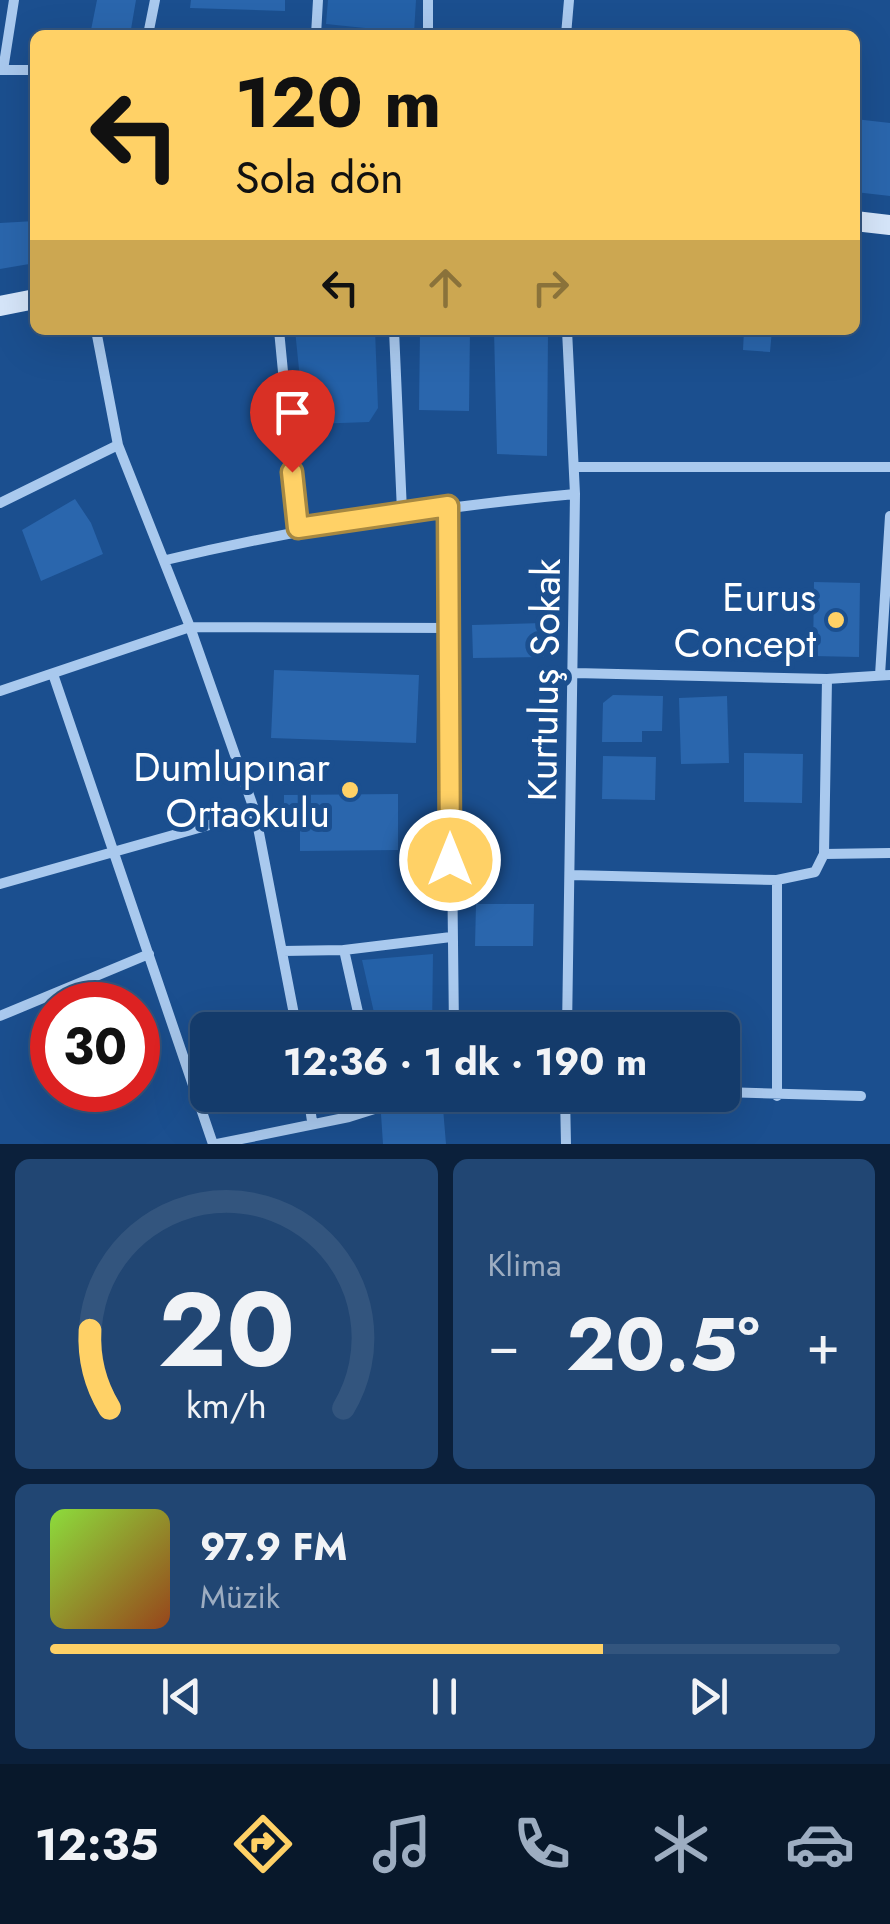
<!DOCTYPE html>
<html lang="tr">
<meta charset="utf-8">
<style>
body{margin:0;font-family:Jost,sans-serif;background:#214673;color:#f1f3f6;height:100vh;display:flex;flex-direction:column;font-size:38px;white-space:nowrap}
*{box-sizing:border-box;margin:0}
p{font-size:32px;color:#9dadc1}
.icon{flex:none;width:55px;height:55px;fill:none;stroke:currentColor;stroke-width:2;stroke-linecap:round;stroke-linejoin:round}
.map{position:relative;height:1144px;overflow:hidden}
.drawer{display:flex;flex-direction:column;gap:15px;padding:15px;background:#0b203b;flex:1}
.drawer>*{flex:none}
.top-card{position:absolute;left:30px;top:30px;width:830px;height:305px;border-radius:15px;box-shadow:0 10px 40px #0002,0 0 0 2px #33557e;background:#ffd166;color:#111;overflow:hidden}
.speed{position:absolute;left:30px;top:982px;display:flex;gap:20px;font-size:50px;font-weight:700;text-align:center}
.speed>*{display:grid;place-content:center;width:130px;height:130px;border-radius:50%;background:#143b6b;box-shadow:0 10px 40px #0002,0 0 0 2px #33557e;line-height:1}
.speed .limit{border:15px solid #d22;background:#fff;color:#111}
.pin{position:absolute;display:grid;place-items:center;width:85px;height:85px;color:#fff;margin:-102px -42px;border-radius:50% 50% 50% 0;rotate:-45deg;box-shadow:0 0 10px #0007}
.pin .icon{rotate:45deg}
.me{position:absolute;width:110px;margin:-55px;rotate:0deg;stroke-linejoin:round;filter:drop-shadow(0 0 8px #0008)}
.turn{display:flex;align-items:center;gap:35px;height:210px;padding:0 40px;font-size:45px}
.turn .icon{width:130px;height:130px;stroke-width:2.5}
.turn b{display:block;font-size:70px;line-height:85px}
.lanes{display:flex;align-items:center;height:95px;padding:0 40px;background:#0003;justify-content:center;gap:50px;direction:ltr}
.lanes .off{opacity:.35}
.big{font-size:75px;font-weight:700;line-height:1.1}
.drawer .tile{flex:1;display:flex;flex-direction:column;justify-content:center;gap:15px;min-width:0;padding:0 35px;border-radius:15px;background:#214673}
.drawer .dial{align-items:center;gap:0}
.dial svg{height:260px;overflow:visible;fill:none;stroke:#33557e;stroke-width:7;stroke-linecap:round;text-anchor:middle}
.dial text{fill:#f1f3f6;stroke:none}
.song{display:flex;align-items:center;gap:30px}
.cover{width:120px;height:120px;border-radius:15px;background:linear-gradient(135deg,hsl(90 70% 55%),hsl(20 70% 35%))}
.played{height:10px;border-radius:5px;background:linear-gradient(90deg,#ffd166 70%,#33557e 70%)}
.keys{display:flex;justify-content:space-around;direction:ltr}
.heat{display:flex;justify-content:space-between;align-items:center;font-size:55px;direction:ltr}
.drawer .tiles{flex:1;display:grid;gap:15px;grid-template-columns:1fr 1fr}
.tile:last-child{grid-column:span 2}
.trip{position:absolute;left:190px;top:1012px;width:550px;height:100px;border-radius:15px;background:#143b6b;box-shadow:0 10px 40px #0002,0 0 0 2px #33557e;font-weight:700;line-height:100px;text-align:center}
.menu{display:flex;height:160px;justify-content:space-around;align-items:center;background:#08182b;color:#9dadc1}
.menu .icon{width:70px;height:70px}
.menu .active{color:#ffd166}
.menu b{font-size:45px;color:#f1f3f6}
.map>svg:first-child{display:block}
</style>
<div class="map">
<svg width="890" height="1144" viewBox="0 0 890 1144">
<rect width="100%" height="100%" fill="#1b4f8f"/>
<path fill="#2461a8" d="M 328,0 L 416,0 L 414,33 L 326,24 Z
M 295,330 L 375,330 L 378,408 L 369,422 L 313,424 L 304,418 Z
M 433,954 L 432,1030 L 378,1030 L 362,960 Z"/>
<path fill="#2a66ad" d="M 97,0 L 136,0 L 130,35 L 90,35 Z
M 191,0 L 285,0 L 285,11 L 190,8 Z
M 855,119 L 890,123 L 890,196 L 855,192 Z
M 35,221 L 35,263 L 0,269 L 0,223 Z
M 420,330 L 470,330 L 469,411 L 419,410 Z
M 494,330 L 548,330 L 547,456 L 497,454 Z
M 648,330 L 699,330 L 699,335 L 648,333 Z
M 744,330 L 772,330 L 770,352 L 743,350 Z
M 75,499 L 91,523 L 103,554 L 41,581 L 22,530 Z
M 814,582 L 860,583 L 859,657 L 813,656 Z
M 543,623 L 544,657 L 473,658 L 472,625 Z
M 274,670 L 419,675 L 416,743 L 271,738 Z
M 613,695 L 663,696 L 662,731 L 642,731 L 642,742 L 602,742 L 603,703 Z
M 727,696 L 729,763 L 681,764 L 679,698 Z
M 744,753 L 803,754 L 802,803 L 744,802 Z
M 603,756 L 656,757 L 655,800 L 602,799 Z
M 398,794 L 398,850 L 300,851 L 300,824 L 284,824 L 284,795 Z
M 476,904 L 534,904 L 533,946 L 475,946 Z
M 443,1108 L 446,1144 L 383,1144 L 381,1114 Z"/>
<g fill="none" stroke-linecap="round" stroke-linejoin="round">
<path stroke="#a9c9ee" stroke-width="10" d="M 148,35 L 155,0
M 316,35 L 318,0
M 428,35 L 428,0
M 566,35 L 569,0
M 0,70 L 35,70
M 3,70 L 14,0
M 96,330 L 118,445 L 190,627 L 255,812 L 297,1030
M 279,330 L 298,528
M 394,330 L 402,511
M 574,467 L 890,467
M 0,503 L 118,445
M 448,505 L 454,1030
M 166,560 C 304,527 434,507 575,494
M 575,673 L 827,679 L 890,675
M 53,674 L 213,1144
M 880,675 L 890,516
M 0,691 L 190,627 L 449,628
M 824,854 L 890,853
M 571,875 L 777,880 L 815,872 L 824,854 L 827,679
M 0,884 L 255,812
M 344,950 L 362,1030
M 283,951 L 344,950 L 451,937
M 0,1016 L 149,954
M 567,1030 L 575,494 L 567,330
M 722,1092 L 861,1096
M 308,1095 L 312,1121
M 565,1095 L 566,1144
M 777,1096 L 777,880
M 217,1144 L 349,1117 L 419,1095"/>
<path stroke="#d6e6fa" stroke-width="20" d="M 855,221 L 890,225
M 0,306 L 35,299"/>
</g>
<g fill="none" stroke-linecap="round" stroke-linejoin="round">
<defs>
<path id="route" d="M 292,472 L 298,528 L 448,506 L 450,860"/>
</defs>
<use href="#route" stroke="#a68842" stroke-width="25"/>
<use href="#route" stroke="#ffd166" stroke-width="18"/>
</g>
<g fill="#ffd166" stroke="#1b4f8f" stroke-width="4">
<circle cx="836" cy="620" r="10"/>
<circle cx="350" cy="790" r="10"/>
</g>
<g text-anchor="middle" stroke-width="10" stroke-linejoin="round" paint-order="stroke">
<g font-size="40" fill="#fff" stroke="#1b4f8f" text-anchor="end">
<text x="816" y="611">Eurus<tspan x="816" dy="46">Concept</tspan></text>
<text x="330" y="781">Dumlupınar<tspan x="330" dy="46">Ortaokulu</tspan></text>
</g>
<g font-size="40" fill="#fff" stroke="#1b4f8f">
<text transform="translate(544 680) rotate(-89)" y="14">Kurtuluş Sokak</text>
</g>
</g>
</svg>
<div class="speed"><div class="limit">30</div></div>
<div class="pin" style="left:292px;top:472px;background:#d93025"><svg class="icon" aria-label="arrive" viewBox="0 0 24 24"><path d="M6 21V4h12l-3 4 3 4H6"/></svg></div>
<svg class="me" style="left:450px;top:860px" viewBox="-20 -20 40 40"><circle r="17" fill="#ffd166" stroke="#fff" stroke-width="3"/><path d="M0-11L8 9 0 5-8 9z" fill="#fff"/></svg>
<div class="trip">12:36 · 1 dk · 190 m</div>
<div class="top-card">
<div class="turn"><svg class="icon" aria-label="left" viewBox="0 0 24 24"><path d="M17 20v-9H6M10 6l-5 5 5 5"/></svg><div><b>120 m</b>Sola dön</div></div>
<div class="lanes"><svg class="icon" aria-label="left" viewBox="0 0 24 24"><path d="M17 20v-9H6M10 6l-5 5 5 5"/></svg><svg class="icon off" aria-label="ahead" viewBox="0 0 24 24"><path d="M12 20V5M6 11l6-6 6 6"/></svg><svg class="icon off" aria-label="right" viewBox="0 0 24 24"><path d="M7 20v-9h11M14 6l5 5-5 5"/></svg></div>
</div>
</div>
<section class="drawer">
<div class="tiles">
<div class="tile dial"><svg viewBox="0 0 100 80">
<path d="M14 69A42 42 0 1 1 86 69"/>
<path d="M14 69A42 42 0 0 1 8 45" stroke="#ffd166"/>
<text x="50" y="56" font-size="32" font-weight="700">20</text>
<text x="50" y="72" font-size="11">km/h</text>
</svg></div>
<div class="tile"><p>Klima</p>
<div class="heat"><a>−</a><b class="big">20.5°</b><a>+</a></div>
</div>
<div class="tile">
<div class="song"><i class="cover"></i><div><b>97.9 FM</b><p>Müzik</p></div></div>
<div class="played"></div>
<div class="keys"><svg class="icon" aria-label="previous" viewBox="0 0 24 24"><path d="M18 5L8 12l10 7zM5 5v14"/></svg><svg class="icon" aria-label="pause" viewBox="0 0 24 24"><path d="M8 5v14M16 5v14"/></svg><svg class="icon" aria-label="next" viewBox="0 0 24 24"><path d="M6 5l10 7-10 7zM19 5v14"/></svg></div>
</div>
</div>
</section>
<nav class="menu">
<b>12:35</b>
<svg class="icon active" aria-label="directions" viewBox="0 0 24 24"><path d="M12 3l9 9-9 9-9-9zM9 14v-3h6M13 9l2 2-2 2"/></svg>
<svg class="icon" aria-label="music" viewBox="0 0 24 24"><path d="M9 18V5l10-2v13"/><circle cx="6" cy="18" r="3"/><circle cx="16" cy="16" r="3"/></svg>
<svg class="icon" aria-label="phone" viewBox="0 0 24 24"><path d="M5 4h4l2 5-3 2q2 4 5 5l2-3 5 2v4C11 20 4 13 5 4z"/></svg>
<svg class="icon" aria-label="climate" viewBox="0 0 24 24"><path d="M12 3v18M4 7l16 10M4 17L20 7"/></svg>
<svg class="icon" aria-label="car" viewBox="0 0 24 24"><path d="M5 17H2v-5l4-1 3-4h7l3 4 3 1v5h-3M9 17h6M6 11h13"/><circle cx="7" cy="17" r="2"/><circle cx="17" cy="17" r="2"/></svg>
</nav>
